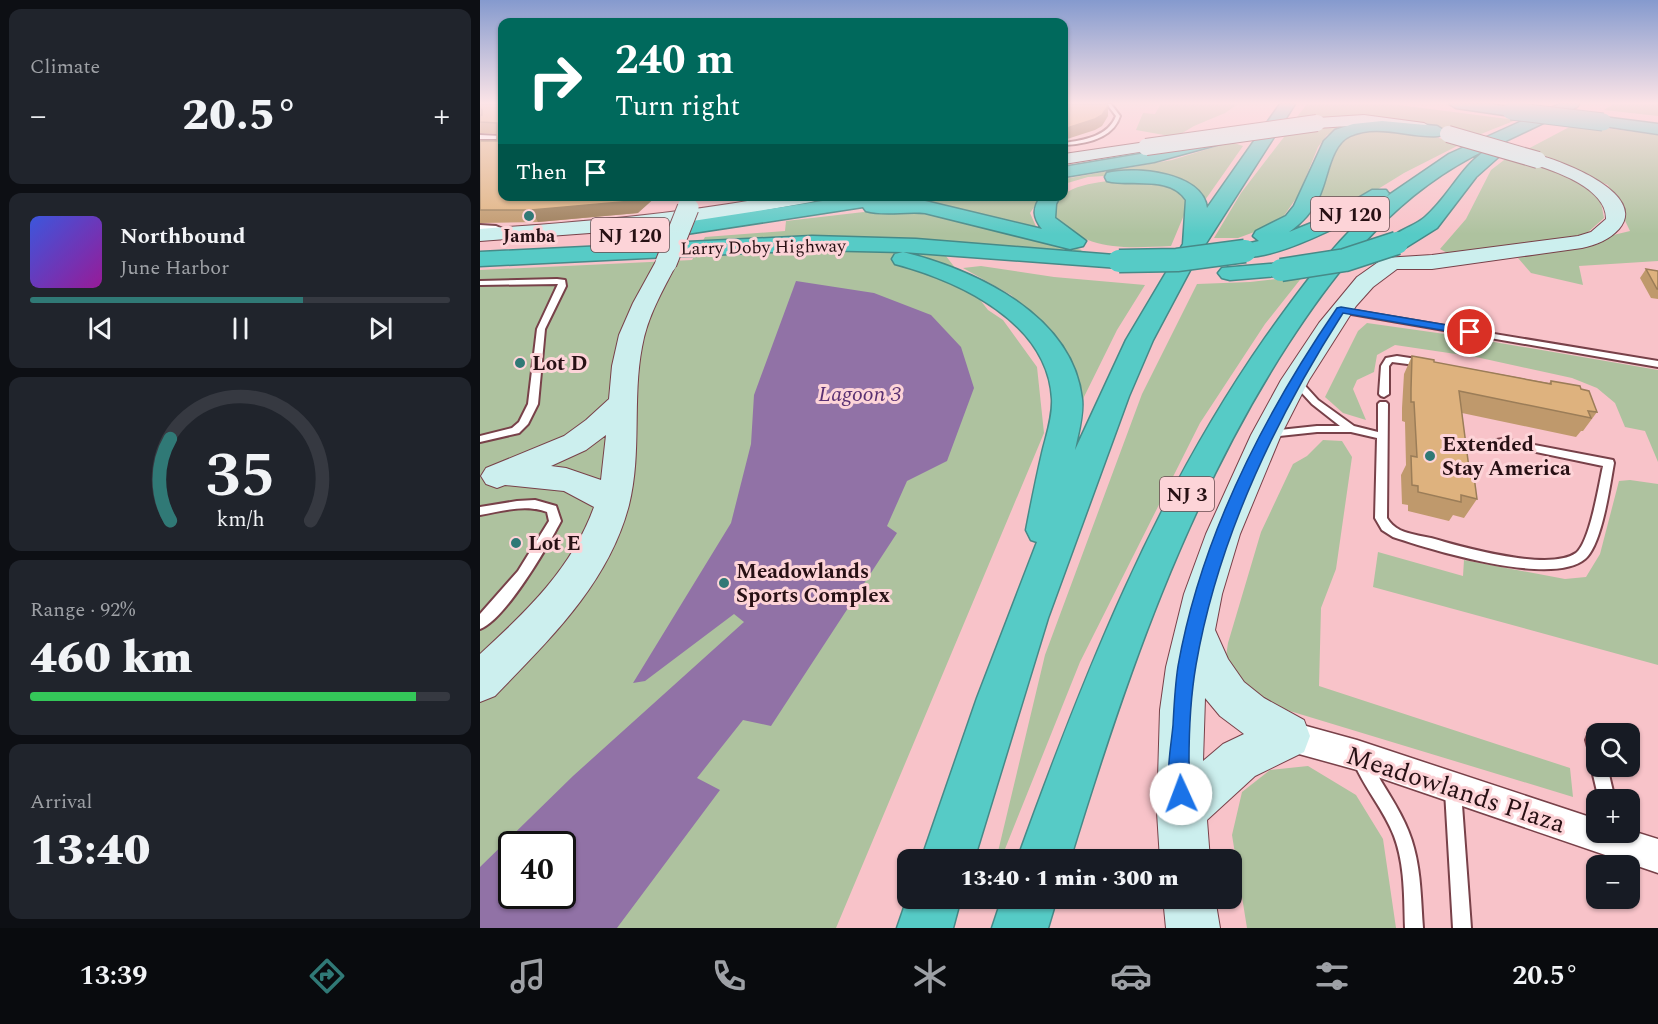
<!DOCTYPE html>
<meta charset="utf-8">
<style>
body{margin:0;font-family:Spectral,serif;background:#20242c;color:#f1f3f6;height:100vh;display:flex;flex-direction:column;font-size:22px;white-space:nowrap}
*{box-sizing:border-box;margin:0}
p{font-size:20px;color:#9ea1a6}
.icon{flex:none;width:33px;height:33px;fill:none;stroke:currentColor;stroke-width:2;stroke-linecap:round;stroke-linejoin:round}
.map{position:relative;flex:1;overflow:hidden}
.panel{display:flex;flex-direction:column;gap:9px;padding:9px;background:#0d0f14;width:480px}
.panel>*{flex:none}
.banner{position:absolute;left:18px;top:18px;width:570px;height:183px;border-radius:12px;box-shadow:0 2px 4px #0004;background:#00695c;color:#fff;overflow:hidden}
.buttons{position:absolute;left:1106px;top:723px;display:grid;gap:12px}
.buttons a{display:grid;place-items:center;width:54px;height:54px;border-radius:12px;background:#171b24;box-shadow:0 2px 4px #0004;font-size:30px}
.speed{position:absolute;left:18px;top:831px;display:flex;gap:12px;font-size:30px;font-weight:700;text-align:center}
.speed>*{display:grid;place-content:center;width:78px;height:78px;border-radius:50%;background:#171b24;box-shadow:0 2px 4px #0004;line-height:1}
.speed .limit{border:3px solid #111;border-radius:9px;background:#fff;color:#111}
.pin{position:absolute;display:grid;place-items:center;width:51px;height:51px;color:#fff;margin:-26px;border:3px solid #fff;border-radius:50%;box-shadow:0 2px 6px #0007}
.me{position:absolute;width:66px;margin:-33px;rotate:358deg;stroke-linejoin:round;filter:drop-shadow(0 0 4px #0008)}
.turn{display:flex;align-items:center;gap:21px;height:126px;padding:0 18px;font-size:27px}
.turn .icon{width:78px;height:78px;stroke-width:2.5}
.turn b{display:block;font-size:42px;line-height:51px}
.then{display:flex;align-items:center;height:57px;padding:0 18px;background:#0003;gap:12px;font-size:22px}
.big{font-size:45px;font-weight:800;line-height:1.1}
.panel .widget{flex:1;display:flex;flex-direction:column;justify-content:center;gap:9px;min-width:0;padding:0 21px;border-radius:12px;background:#20242c}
.panel .dial{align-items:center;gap:0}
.dial svg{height:156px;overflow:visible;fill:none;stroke:#363941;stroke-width:7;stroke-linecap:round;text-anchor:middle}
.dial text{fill:#f1f3f6;stroke:none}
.song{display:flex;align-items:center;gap:18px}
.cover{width:72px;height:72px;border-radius:9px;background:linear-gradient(135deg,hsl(230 70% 55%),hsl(300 70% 35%))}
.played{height:6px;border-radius:3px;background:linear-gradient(90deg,#307976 65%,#363941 65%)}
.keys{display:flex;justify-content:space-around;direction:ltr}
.heat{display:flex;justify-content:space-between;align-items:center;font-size:33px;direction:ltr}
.charge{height:9px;border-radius:4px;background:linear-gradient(90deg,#34c759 92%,#363941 0)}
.trip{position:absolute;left:417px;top:849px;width:345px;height:60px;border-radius:12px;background:#171b24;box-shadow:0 2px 4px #0004;font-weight:800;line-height:60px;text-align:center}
.tabs{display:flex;height:96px;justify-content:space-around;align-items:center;background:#090b0e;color:#9ea1a6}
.tabs .icon{width:42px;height:42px}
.tabs .selected{color:#307976}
.tabs b{font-size:27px;color:#f1f3f6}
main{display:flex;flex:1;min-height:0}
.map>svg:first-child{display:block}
</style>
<main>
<section class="panel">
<div class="widget"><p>Climate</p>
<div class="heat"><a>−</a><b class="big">20.5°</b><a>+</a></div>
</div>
<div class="widget">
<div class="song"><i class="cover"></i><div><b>Northbound</b><p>June Harbor</p></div></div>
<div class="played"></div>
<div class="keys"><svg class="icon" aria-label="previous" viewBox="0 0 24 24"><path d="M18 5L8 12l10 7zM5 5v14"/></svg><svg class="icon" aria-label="pause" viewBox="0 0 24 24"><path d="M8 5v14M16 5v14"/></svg><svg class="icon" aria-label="next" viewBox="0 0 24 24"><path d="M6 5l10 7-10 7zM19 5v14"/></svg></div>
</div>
<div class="widget dial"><svg viewBox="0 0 100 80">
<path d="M14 69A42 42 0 1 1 86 69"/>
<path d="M14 69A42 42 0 0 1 14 27" stroke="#307976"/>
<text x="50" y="56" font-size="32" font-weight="700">35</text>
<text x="50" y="72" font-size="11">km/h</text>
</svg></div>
<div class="widget"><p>Range · 92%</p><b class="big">460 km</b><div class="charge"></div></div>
<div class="widget"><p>Arrival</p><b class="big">13:40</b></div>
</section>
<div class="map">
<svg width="1178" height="928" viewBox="0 0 1178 928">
<rect width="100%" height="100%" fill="#f8c3c9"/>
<path fill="#aec29f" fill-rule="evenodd" d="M 681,104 L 758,104 L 745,113 L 714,126 L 699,135 L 684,135 L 656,130 L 663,113 L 675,114 Z
M 827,104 L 911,104 L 1036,120 L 991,138 L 958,129 L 813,122 Z
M 1133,104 L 1178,104 L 1178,116 L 1124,110 Z
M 1095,124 L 1178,135 L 1178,261 L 1099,266 L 1103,285 L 1051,273 L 1038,258 L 1150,231 L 1128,185 L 1044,151 Z
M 857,126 L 864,129 L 847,135 L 838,147 L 819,194 L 799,223 L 758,238 L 734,238 L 761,193 L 807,133 Z
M 889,131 L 944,134 L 981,144 L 924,173 L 843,223 L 832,220 L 860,140 Z
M 751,142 L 763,146 L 723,203 L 721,199 L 655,174 L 608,177 L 584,184 L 584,179 L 692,160 Z
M 1028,157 C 1054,164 1103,176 1119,200 C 1122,204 1123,213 1124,218 L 1107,233 L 1072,242 L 969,254 L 960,249 L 986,219 L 1011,170 Z
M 639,180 C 666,182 692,180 709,203 L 691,246 C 645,248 607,252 573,216 C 572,186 616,182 639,180 Z
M 469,196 L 561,197 L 550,213 L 558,231 L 450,205 L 448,200 Z
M 401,210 L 432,210 L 602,250 L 598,253 L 455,242 L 508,310 L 523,320 L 557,367 L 564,433 L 356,928 L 0,928 L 0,270 L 212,260 L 225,237 L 305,231 L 306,221 ZM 32,844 L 82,844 L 82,896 L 32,896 Z
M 501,266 L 574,277 L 665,285 L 637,330 L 600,405 L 575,340 L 531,295 L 483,268 Z
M 823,276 L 785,324 L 720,423 L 600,662 L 521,859 L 516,860 L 565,655 L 662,394 L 717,284 L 770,282 Z
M 887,323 L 979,336 L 1178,370 L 1178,462 L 1165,431 L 1145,427 L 1135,403 L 1117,388 L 1092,378 L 996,357 L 915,345 L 897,355 L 894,372 L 877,380 L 873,389 L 886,420 L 863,413 L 845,397 L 878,331 Z
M 843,440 L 862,441 L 872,457 L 856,569 L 841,608 L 839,686 L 1090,768 L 1093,797 L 787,704 L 744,670 L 748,643 L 781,532 L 813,464 L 827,456 Z
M 1150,480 L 1178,484 L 1178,665 L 893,587 L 898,552 L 983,576 L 984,560 L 1085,579 L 1106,577 L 1120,554 L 1139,481 Z
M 828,766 L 876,795 L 903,839 L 916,928 L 767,928 L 752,835 L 762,792 L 790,770 Z"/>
<path fill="#9172a6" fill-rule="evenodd" d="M 316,281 L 394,293 L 451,315 L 481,347 L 494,388 L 467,461 L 427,481 L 407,526 L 417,533 L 291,726 L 263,720 L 217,778 L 240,790 L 137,928 L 0,928 L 0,867 L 93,776 L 264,622 L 254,614 L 165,681 L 153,683 L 251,523 L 271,444 L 274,395 ZM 32,844 L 82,844 L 82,896 L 32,896 Z"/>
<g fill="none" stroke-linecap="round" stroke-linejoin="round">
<defs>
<path id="lane" d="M 627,104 L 631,104 L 640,116 C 633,139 605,144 584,145 L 584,143 C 603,140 628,137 636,116 Z
M 0,135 L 22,136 L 22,139 L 0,139 Z
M 0,225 L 16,226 L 32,233 L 29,235 L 15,230 L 0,229 Z
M 77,279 L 85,280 L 86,286 L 65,329 L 58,404 L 48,424 L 39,433 L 0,442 L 0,436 L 32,428 L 39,422 L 48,404 L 57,329 L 78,284 L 0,285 L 0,281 Z
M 857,308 L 1178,361 L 1178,367 L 860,312 L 857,312 Z
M 917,356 L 943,360 L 947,363 L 943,366 L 912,362 L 909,366 L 909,394 L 904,397 L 901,396 L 899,394 L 901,366 L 906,358 Z
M 815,377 L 818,378 L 838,400 L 874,426 L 898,432 L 898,404 L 900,402 L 906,402 L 908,404 L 907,518 C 910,523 914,527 920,530 C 929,534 941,536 951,538 C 982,547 1069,572 1096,553 C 1110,542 1119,484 1123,466 L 1023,445 L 1014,446 L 1009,443 L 1010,441 L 1023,439 L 1133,460 L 1134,463 C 1130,485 1122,545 1105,559 C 1072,587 952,550 913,537 L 902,530 L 895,518 L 897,438 L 871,432 L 837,432 L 790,437 L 785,434 L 790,431 L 837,426 L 860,426 L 832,404 L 810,380 Z
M 55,500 L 76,506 L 81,521 C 68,546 25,620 0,629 L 0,614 L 38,571 L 69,521 L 67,512 C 46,504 21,511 0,515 L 0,507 L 37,501 Z
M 1113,733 L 1116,734 L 1116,766 L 1127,766 L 1135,800 L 1119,800 L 1111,766 L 1115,760 L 1111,758 L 1106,740 L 1108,735 Z
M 882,755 C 891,759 896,772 901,781 C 914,802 928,824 934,848 C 941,874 941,901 943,928 L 925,928 C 924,898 925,865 914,836 C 904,810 885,789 874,763 L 877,758 Z
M 973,783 L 979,785 L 981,791 L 991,928 L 973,928 L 965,791 L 967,785 Z"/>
<path id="street" d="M 808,721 L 877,740 L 1116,819 L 1116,832 L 1149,832 L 1149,830 L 1178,839 L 1178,873 L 877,770 L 808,751 L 798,746 L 793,736 L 798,726 Z"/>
<path id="secondary" d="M 884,115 L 944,123 L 952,128 L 944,133 L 884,125 L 837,128 L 829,123 L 837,118 Z
M 666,142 L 672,144 L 674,147 L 672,150 L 584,164 L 584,154 Z
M 1058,155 C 1082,161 1169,194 1139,229 C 1129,240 1116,245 1102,248 L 952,269 L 917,269 L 893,287 L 876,306 L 829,380 L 801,435 L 760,534 L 742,594 L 735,630 L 748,659 L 764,682 L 784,698 L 824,720 L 830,736 L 824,752 L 775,776 L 727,820 L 730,860 L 680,860 L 677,812 L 680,710 L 686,667 L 704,594 L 726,534 L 771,435 L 801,380 L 839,323 L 877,277 L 904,258 L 952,255 L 1098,236 L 1111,232 L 1126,219 C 1127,189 1076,171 1052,164 L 1050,160 L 1052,156 ZM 725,698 L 740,716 L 764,734 L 743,744 L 723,761 Z
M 296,196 L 340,196 L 338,200 L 331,202 L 219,222 L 151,230 L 0,241 L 0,229 C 100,222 198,214 296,196 Z
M 186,256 L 194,258 L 197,263 C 183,290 167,317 162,347 C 152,399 162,453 149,505 C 129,583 69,640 15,696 L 0,702 L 0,654 C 47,611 92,568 114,507 L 84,491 L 25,485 L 17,488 L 6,484 L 1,476 L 6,468 L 84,436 L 106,420 L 129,399 L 132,366 L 139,335 L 153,303 L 175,263 L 178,258 ZM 126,435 L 121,480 L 86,468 L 71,466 L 106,450 Z
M 683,898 L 735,898 L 740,928 L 686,928 Z"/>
<path id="highway" d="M 800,104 L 815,104 L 716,259 L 673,340 L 649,396 L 568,618 L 494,860 L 441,860 L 497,698 L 557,542 L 551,540 L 546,530 C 551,504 556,479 562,453 C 566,436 573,417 572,399 C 568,322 479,281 415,264 L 412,259 L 415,254 L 423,252 L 332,250 L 0,266 L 0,252 L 332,236 L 436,239 L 647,256 L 650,261 L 647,266 L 639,268 L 423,252 C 495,270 593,315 602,399 C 604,415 598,434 595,450 L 646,340 L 703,244 L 706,200 C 690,175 651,187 627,181 L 625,177 L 627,173 C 654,166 723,172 727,208 Z
M 969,104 L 1011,104 L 1036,108 L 1039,111 L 1031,116 L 976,108 Z
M 1080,104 L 1099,104 L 1097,107 L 1011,148 L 1021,148 L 1024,152 L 996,177 L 957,228 L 925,248 L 917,250 L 909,248 L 906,243 C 914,231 934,227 945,217 C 969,196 980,168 1006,150 C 919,191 860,264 808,344 C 706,502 645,680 590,860 L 537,860 C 603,677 674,497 785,338 C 820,289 856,239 903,200 C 874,220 791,264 757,256 L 754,251 L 757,246 L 779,241 L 773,236 L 776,231 L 806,216 L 814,206 L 844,141 L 855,130 L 873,124 L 902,121 L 957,126 L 965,131 C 962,135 963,135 958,136 C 929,138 898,123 870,136 C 850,145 848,179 839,197 C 832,212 822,223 809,232 L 844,218 L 892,190 L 906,190 L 909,194 L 906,197 L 969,154 Z
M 1123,117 L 1178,124 L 1178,134 L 1117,125 L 1115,122 L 1117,119 Z
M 745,132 L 753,137 L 751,141 L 674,162 L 584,177 L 584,167 L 672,152 Z
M 375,196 L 427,196 L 426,199 L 445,201 L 562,229 C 553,217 552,209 561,196 L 580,196 L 576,204 L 575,218 L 606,241 L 603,246 L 590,249 L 445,213 C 426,211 403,216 386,211 L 383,207 L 193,236 L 185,235 L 182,230 L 185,225 L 193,224 Z
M 801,263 L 809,265 L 813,270 L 809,275 L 750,280 L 742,278 L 738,273 L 742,268 Z
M 428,896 L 428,898 L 481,898 L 473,928 L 417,928 Z
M 522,898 L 577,898 L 568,928 L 512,928 Z"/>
</defs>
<use href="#lane" stroke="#784149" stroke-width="4"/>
<use href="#street" stroke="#784149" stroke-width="3"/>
<use href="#secondary" stroke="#784149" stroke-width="2"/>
<use href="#highway" stroke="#468a88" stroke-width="3"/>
<use href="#lane" fill="#fff" fill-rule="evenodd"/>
<use href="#street" fill="#fff" fill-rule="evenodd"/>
<use href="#secondary" fill="#ccefee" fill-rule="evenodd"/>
<use href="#highway" fill="#56cbc6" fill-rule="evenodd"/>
<defs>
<path id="secondary-bridge-far1" d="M 968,134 L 1058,160
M 666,147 L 837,123"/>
<path id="secondary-bridge" d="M 186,263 L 208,208"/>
<path id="highway-bridge-far1" d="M 1031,111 L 1123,122"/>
<path id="highway-bridge" d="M 639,261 L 697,260 L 765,251
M 801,270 L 865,260 L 917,243"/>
</defs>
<use href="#secondary-bridge-far1" stroke="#784149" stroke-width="18" stroke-linecap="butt"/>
<use href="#secondary-bridge" stroke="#784149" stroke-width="23" stroke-linecap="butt"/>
<use href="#highway-bridge-far1" stroke="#468a88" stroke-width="19" stroke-linecap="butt"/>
<use href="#highway-bridge" stroke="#468a88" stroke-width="25" stroke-linecap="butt"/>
<use href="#secondary-bridge-far1" stroke="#ccefee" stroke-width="16"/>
<use href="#secondary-bridge" stroke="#ccefee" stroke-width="21"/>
<use href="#highway-bridge-far1" stroke="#56cbc6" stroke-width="17"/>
<use href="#highway-bridge" stroke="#56cbc6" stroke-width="22"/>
</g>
<path fill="#bf996c" d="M 0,104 L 158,213 L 58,222 L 0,223 L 0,141 L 17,141 L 17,134 L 0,133 L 0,122 L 1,114 L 0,115 Z
M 1166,269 L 1178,271 L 1178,299 L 1171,298 L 1160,278 Z
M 932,356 L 954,362 L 1069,383 L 1071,381 L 1101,389 L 1117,412 L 1103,431 L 1101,431 L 1096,437 L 982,413 L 989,468 L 997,499 L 984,518 L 973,515 L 969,521 L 928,511 L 928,505 L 922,504 L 921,475 L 926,465 L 925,422 L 922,421 L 922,408 L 924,374 Z"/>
<path fill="#9b7d58" d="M 628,106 L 628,116 L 622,126 L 615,130 L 584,140 L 584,129 Z
M 157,196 L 177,196 L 158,213 L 58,222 L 51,210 Z"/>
<path fill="#deb27e" stroke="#9b7d58" stroke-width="1.5" d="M 0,104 L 22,104 L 22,196 L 157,196 L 152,201 L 51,210 L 0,210 L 0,141 L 17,141 L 17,123 L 0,122 L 0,115 L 2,115 L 2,110 L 0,108 Z
M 584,104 L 627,104 L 628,106 L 622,115 L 615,119 L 584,129 Z
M 1166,269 L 1178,271 L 1178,289 L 1177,289 Z
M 932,356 L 954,360 L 954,362 L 1071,384 L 1071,381 L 1100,386 L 1101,389 L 1109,391 L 1117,412 L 1108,411 L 1111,418 L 979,391 L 989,468 L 993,469 L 997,499 L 981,495 L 981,502 L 938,492 L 938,486 L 932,485 L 931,456 L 937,457 L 934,402 L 931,402 L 931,389 Z"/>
<linearGradient id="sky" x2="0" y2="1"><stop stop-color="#859ace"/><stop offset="0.44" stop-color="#fce4e7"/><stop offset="1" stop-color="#fce4e7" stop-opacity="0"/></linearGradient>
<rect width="1178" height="234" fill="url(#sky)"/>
<path fill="#1a73e8" stroke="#114b97" stroke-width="1.5" d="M 861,307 L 990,329 L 995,332 L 990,335 L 863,313 C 794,421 738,538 716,665 C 711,694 709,732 709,761 C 710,774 713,789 708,801 L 701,804 L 693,801 C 684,779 691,748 693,725 C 694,706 695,685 698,666 C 721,536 783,416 857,308 Z"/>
<g fill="#307976" stroke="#fdd4d8" stroke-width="2">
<circle cx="49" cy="216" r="6"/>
<circle cx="40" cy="363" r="6"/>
<circle cx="950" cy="456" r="6"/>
<circle cx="36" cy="543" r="6"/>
<circle cx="244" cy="583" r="6"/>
</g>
<g text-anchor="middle" stroke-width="6" stroke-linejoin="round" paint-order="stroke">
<g font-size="18" font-weight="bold" fill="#271014" stroke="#fdd4d8">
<text x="49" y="242">Jamba</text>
</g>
<g font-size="18" fill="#271014" stroke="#fdd4d8">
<text transform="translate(283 247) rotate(-1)" y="6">Larry Doby Highway</text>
</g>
<g fill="#fdd4d8" stroke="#674b4f" stroke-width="1.5">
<rect x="831" y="197" width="78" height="34" rx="4.5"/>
<rect x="111" y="218" width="78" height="34" rx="4.5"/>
<rect x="680" y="477" width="54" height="34" rx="4.5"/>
</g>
<g font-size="20" font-weight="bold" fill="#271014">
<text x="870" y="221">NJ 120</text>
<text x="150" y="242">NJ 120</text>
<text x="707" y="501">NJ 3</text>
</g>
<g font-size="21" font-weight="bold" fill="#271014" stroke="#fdd4d8" text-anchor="start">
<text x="52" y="370">Lot D</text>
<text x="962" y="451">Extended<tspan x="962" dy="24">Stay America</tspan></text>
<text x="48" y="550">Lot E</text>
<text x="256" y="578">Meadowlands<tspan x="256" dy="24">Sports Complex</tspan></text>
</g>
<g font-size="22" font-style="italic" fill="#593072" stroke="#fdd4d8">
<text x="380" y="401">Lagoon 3</text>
</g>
<g font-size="26" fill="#271014" stroke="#fdd4d8">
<text transform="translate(976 789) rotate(18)" y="9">Meadowlands Plaza</text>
</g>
</g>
</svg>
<div class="buttons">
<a><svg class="icon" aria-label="search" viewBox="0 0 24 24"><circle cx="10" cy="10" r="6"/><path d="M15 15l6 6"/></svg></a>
<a>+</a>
<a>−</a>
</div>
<div class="speed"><div class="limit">40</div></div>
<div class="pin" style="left:990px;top:332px;background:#d93025"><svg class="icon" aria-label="arrive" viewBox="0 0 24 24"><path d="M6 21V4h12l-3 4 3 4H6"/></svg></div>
<svg class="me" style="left:701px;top:794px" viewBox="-20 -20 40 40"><circle r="19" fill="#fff"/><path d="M0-13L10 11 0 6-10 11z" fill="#1a73e8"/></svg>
<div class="trip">13:40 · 1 min · 300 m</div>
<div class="banner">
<div class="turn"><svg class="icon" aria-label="right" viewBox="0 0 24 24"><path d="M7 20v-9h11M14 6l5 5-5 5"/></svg><div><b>240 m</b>Turn right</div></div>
<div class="then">Then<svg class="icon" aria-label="arrive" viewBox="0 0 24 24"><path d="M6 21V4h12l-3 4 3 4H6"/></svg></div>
</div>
</div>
</main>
<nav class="tabs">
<b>13:39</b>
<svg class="icon selected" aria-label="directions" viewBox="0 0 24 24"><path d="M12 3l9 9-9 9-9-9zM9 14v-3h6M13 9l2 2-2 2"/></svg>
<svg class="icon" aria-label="music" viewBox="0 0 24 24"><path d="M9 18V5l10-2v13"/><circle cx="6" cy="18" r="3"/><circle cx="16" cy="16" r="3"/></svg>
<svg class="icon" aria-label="phone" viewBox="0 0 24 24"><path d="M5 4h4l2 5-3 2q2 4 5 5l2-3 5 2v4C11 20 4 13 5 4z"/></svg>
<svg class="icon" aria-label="climate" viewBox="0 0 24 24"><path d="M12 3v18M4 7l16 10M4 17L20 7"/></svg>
<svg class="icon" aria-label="car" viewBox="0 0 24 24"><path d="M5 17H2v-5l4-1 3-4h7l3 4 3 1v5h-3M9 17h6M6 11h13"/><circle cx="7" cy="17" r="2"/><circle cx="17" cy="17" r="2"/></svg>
<svg class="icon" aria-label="filters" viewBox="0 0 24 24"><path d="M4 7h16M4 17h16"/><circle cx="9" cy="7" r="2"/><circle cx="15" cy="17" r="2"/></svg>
<b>20.5°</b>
</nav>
